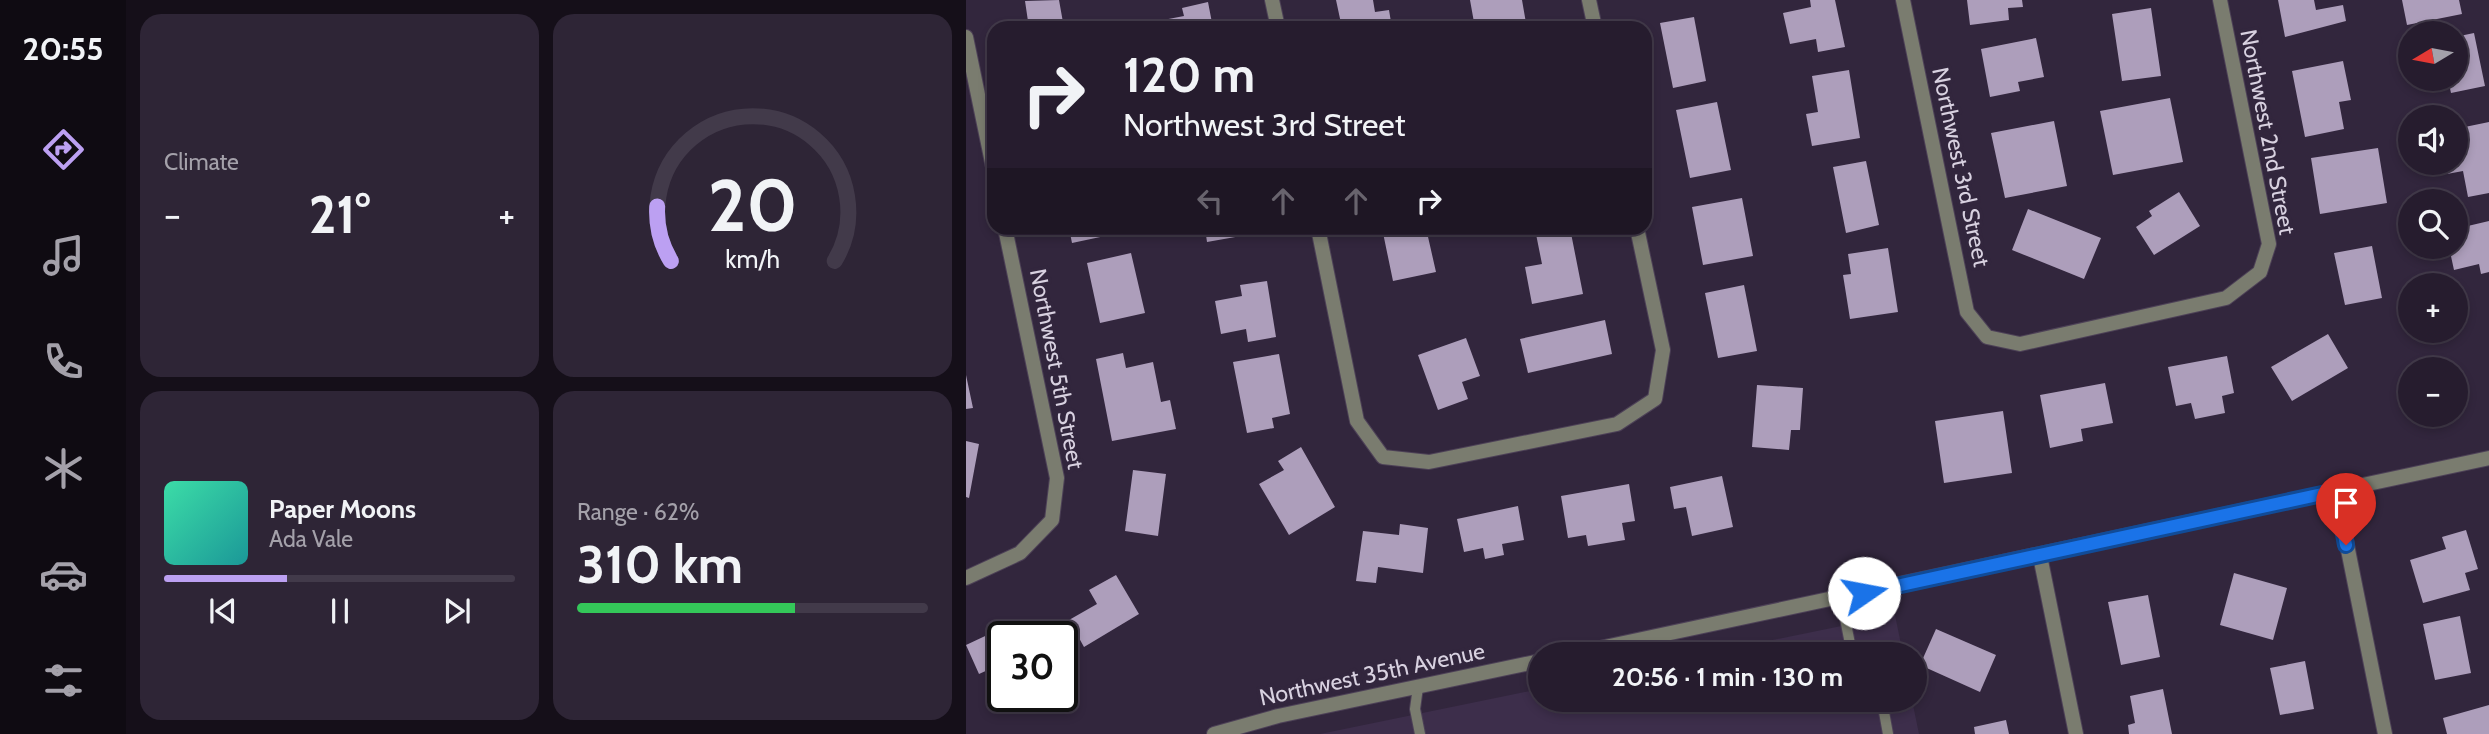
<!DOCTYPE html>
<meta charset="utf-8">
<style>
body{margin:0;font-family:Cabin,sans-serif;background:#2e2536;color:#f1f3f6;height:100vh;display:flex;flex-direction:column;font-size:26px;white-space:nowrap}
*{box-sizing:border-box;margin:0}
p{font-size:23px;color:#a4a1aa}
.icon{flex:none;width:38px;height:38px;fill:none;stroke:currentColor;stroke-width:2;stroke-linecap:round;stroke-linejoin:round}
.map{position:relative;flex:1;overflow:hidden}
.side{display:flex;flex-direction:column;gap:14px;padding:14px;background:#150f19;width:840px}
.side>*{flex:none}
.top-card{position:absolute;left:21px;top:21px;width:665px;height:214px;border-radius:21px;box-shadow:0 4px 10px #0003,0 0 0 2px #423a4a;background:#261c2e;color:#f1f3f6;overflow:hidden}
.needle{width:46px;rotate:260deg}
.fabs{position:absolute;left:1432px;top:21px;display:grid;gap:14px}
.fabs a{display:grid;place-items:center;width:70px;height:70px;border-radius:50%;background:#261c2e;box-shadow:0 4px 10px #0003,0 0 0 2px #423a4a;font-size:35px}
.speed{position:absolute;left:21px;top:621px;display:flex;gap:14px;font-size:35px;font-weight:700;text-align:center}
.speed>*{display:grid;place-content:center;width:91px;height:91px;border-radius:50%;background:#261c2e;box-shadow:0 4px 10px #0003,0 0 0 2px #423a4a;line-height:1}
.speed .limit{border:4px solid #111;border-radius:10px;background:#fff;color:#111}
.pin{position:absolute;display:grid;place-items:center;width:60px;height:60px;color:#fff;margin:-72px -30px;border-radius:50% 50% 50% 0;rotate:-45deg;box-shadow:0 0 7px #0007}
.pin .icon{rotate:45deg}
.me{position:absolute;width:77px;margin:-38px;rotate:78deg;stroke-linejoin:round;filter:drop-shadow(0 0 5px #0008)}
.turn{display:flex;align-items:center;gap:24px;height:147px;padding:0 21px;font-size:32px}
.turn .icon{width:91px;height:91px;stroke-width:2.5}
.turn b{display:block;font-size:49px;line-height:60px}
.lanes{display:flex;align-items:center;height:66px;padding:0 21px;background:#0003;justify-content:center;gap:35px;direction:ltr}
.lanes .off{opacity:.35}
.big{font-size:52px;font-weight:800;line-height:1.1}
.side .card{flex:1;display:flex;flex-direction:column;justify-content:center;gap:10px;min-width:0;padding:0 24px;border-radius:21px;background:#2e2536}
.side .dial{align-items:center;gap:0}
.dial svg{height:182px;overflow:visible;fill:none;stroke:#423a4a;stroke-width:7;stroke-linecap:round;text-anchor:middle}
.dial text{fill:#f1f3f6;stroke:none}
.song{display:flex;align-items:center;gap:21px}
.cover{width:84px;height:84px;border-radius:10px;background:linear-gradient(135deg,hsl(160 70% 55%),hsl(180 70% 35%))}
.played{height:7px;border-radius:4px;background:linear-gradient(90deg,#bca0f2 35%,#423a4a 35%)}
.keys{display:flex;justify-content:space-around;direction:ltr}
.heat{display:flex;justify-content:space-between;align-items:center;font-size:38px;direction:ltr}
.charge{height:10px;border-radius:5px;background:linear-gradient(90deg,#34c759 62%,#423a4a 0)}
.side .tiles{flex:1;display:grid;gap:14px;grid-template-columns:repeat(2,1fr)}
.trip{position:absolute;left:562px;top:642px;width:399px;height:70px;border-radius:35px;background:#261c2e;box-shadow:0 4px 10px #0003,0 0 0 2px #423a4a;font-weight:800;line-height:70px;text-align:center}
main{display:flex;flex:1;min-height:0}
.menu{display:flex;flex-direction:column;width:126px;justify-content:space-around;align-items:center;background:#0f0b12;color:#a4a1aa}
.menu .icon{width:49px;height:49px}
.menu .on{color:#bca0f2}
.menu b{font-size:32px;color:#f1f3f6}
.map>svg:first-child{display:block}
</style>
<main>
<nav class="menu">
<b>20:55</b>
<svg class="icon on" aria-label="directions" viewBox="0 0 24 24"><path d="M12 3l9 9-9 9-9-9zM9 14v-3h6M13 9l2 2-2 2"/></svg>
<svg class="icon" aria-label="music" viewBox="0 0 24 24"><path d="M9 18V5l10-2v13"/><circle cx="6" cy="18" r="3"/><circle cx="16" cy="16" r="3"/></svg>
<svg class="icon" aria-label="phone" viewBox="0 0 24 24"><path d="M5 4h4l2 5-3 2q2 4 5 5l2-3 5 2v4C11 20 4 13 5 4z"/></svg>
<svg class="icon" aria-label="climate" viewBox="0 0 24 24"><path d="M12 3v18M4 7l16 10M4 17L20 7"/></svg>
<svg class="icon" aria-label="car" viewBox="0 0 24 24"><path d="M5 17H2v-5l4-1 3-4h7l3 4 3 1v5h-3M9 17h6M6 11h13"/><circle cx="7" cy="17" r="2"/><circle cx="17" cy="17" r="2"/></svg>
<svg class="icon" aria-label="filters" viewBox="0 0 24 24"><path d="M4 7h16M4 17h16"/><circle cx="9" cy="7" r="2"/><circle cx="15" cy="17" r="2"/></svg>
</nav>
<section class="side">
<div class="tiles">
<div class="card"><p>Climate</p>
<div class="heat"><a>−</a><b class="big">21°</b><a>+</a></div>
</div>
<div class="card dial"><svg viewBox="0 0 100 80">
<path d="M14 69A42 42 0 1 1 86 69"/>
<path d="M14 69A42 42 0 0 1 8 45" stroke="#bca0f2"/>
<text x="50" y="56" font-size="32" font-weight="700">20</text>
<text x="50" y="72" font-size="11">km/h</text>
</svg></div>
<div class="card">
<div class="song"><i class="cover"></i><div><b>Paper Moons</b><p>Ada Vale</p></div></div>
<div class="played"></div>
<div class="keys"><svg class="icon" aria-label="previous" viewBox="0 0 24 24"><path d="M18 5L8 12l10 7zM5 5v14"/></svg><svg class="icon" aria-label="pause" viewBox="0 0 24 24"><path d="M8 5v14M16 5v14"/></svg><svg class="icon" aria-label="next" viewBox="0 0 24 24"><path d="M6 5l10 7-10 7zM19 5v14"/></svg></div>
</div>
<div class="card"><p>Range · 62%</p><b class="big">310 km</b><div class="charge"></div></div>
</div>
</section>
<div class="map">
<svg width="1523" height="734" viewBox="0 0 1523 734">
<rect width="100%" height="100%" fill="#32263d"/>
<path fill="#3d2e4b" d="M 929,615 L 937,654 L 738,654 Z
M 574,689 L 574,700 L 946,700 L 953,734 L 354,734 Z"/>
<path fill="#ad9ebb" d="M 93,0 L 98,28 L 63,28 L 59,1 Z
M 370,0 L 407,0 L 409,12 L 423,10 L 426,28 L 376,28 Z
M 504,0 L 556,0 L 560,23 L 509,28 Z
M 844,0 L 869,0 L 879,47 L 852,52 L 850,39 L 824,44 L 817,13 L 845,7 Z
M 1001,0 L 1056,0 L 1057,7 L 1042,8 L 1043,20 L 1004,25 Z
M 1312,0 L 1348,0 L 1350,10 L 1377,5 L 1380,21 L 1319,37 Z
M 1436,0 L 1493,0 L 1496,14 L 1441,25 Z
M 242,2 L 247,28 L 193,28 L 192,21 L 218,16 L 216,8 Z
M 1185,8 L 1195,76 L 1156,81 L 1146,14 Z
M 728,17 L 740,81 L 707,88 L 694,23 Z
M 1508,33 L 1519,86 L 1485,93 L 1482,79 L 1489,79 L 1489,37 Z
M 1070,38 L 1078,77 L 1052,82 L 1054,91 L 1024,97 L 1015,49 Z
M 1377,61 L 1385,100 L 1373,102 L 1378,129 L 1339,137 L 1326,71 Z
M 883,70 L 894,138 L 846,146 L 840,114 L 852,112 L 846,76 Z
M 1204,98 L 1217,162 L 1147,175 L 1134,111 Z
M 751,102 L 765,170 L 724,178 L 710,110 Z
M 1088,121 L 1101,186 L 1039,198 L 1025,133 Z
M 1523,122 L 1523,193 L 1502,197 L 1497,171 L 1481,174 L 1479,163 L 1489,163 L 1489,129 Z
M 1412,148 L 1421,203 L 1354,214 L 1345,158 Z
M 900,161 L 913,225 L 880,233 L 867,167 Z
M 1213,192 L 1234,226 L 1188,255 L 1170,227 L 1186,216 L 1183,211 Z
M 776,198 L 787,256 L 737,265 L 726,207 Z
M 1062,209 L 1135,238 L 1118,279 L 1046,250 Z
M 1523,221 L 1523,272 L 1515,274 L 1513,264 L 1488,270 L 1483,247 L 1489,247 L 1489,229 Z
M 103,228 L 137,228 L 139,236 L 106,243 Z
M 239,228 L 274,228 L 275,236 L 241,242 Z
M 416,228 L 460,228 L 470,272 L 427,281 Z
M 604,228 L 617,294 L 566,304 L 559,267 L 576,264 L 570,234 Z
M 1406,246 L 1416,298 L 1379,305 L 1368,253 Z
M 922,248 L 932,312 L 884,319 L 877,275 L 885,274 L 882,254 Z
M 165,253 L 179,313 L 134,323 L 121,263 Z
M 301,281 L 310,337 L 282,342 L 280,329 L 255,334 L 249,301 L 276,296 L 274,285 Z
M 778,285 L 791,351 L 752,358 L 739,293 Z
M 639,320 L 646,354 L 562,373 L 554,339 Z
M 1362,334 L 1382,368 L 1326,401 L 1305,367 Z
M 500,338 L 514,376 L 496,382 L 502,399 L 472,410 L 452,355 Z
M 157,353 L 160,368 L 187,362 L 195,402 L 204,400 L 210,429 L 146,441 L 130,359 Z
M 313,354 L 324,414 L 306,418 L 308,428 L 281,433 L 267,362 Z
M 1261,356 L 1268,393 L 1256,396 L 1259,413 L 1229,419 L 1225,403 L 1210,406 L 1202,367 Z
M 0,375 L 7,408 L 0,409 Z
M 1139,383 L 1147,423 L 1115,429 L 1117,441 L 1084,448 L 1074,395 Z
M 791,385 L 837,388 L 834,430 L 825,430 L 823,450 L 786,447 Z
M 1037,411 L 1046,473 L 978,483 L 969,421 Z
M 0,441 L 13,444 L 3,498 L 0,497 Z
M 335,447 L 369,507 L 323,535 L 293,484 L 318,470 L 312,461 Z
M 167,470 L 200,474 L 192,536 L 159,531 Z
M 756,476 L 767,527 L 726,536 L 720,507 L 708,509 L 704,487 Z
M 663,484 L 669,521 L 656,523 L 659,540 L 622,546 L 620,535 L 602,538 L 595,496 Z
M 552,506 L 558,540 L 536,544 L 538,555 L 519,559 L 517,548 L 498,552 L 491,519 Z
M 434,524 L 462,528 L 457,573 L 412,567 L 410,583 L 390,581 L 397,531 L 433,535 Z
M 1500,530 L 1512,569 L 1499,573 L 1504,590 L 1457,603 L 1444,560 L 1480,549 L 1476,537 Z
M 1268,573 L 1321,588 L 1307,640 L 1254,625 Z
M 150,575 L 173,614 L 118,647 L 103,620 L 131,604 L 123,590 Z
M 1182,595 L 1194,657 L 1155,665 L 1142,602 Z
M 1494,616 L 1505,673 L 1469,680 L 1457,624 Z
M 49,622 L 56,637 L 37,637 L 37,689 L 34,690 L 24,669 L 13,674 L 0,645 Z
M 970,629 L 1030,655 L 1014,692 L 954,665 Z
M 1339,661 L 1348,709 L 1314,715 L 1304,668 Z
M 1197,689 L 1206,734 L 1163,734 L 1162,725 L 1169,723 L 1164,696 Z
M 1523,705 L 1523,734 L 1481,734 L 1477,718 Z
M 1040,720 L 1043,734 L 1009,734 L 1008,727 Z"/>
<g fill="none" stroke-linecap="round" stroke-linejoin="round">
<defs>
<path id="service" d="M 875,598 L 886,654
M 452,687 L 449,709 L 454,734
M 911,700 L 918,712 L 922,734"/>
<path id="minor" d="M 306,0 L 312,28
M 623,0 L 629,28
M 937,0 L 1001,312 L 1021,337 L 1054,344 L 1260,298 L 1294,272 L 1303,244 L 1254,0
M 0,37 L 28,172
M 352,228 L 391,421 L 417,457 L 463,462 L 651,424 L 689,399 L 697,350 L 671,228
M 1370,490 L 1419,734
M 1074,556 L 1110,734
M 0,578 L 54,553 L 86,520 L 91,478 L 39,228
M 606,654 L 1523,458
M 248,734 L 312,716 L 574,661"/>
</defs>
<use href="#service" stroke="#4d4157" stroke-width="12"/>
<use href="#minor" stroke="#4d4157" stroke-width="16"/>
<use href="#service" stroke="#7a7c6f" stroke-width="10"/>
<use href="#minor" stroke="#7a7c6f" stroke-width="14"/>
</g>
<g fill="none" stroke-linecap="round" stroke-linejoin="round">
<defs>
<path id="route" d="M 898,593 L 1370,491 L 1380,545"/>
</defs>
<use href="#route" stroke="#114b97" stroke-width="18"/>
<use href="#route" stroke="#1a73e8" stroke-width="12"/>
</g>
<g text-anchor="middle" stroke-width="7" stroke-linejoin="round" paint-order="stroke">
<g font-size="23" fill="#d8d1e0" stroke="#32263d">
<text transform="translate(1302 132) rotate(79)" y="8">Northwest 2nd Street</text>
<text transform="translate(995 167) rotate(78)" y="8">Northwest 3rd Street</text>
<text transform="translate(91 369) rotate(79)" y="8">Northwest 5th Street</text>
<text transform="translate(406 674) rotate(-12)" y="8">Northwest 35th Avenue</text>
</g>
</g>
</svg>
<div class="fabs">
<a><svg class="needle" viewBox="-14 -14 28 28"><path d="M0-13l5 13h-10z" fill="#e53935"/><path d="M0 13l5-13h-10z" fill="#a4a1aa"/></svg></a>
<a><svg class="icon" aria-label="sound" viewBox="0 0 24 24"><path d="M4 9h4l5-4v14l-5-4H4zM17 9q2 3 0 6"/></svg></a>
<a><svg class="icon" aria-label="search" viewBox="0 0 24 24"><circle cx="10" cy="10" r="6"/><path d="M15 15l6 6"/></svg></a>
<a>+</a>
<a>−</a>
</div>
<div class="speed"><div class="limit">30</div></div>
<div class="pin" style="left:1380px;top:545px;background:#d93025"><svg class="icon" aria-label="arrive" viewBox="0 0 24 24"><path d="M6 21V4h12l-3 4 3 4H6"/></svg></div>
<svg class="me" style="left:898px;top:593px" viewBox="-20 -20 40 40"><circle r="19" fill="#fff"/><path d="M0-13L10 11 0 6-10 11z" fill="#1a73e8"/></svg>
<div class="trip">20:56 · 1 min · 130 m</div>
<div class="top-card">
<div class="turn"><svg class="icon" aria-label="right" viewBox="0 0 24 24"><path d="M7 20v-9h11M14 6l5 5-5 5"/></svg><div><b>120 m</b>Northwest 3rd Street</div></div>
<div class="lanes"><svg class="icon off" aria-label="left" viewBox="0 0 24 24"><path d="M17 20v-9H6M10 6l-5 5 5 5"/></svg><svg class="icon off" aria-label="ahead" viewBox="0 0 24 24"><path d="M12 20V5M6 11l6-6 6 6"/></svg><svg class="icon off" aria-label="ahead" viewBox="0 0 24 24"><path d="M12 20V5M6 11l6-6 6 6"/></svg><svg class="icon" aria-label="right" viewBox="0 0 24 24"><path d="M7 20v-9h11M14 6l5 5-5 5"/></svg></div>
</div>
</div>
</main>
